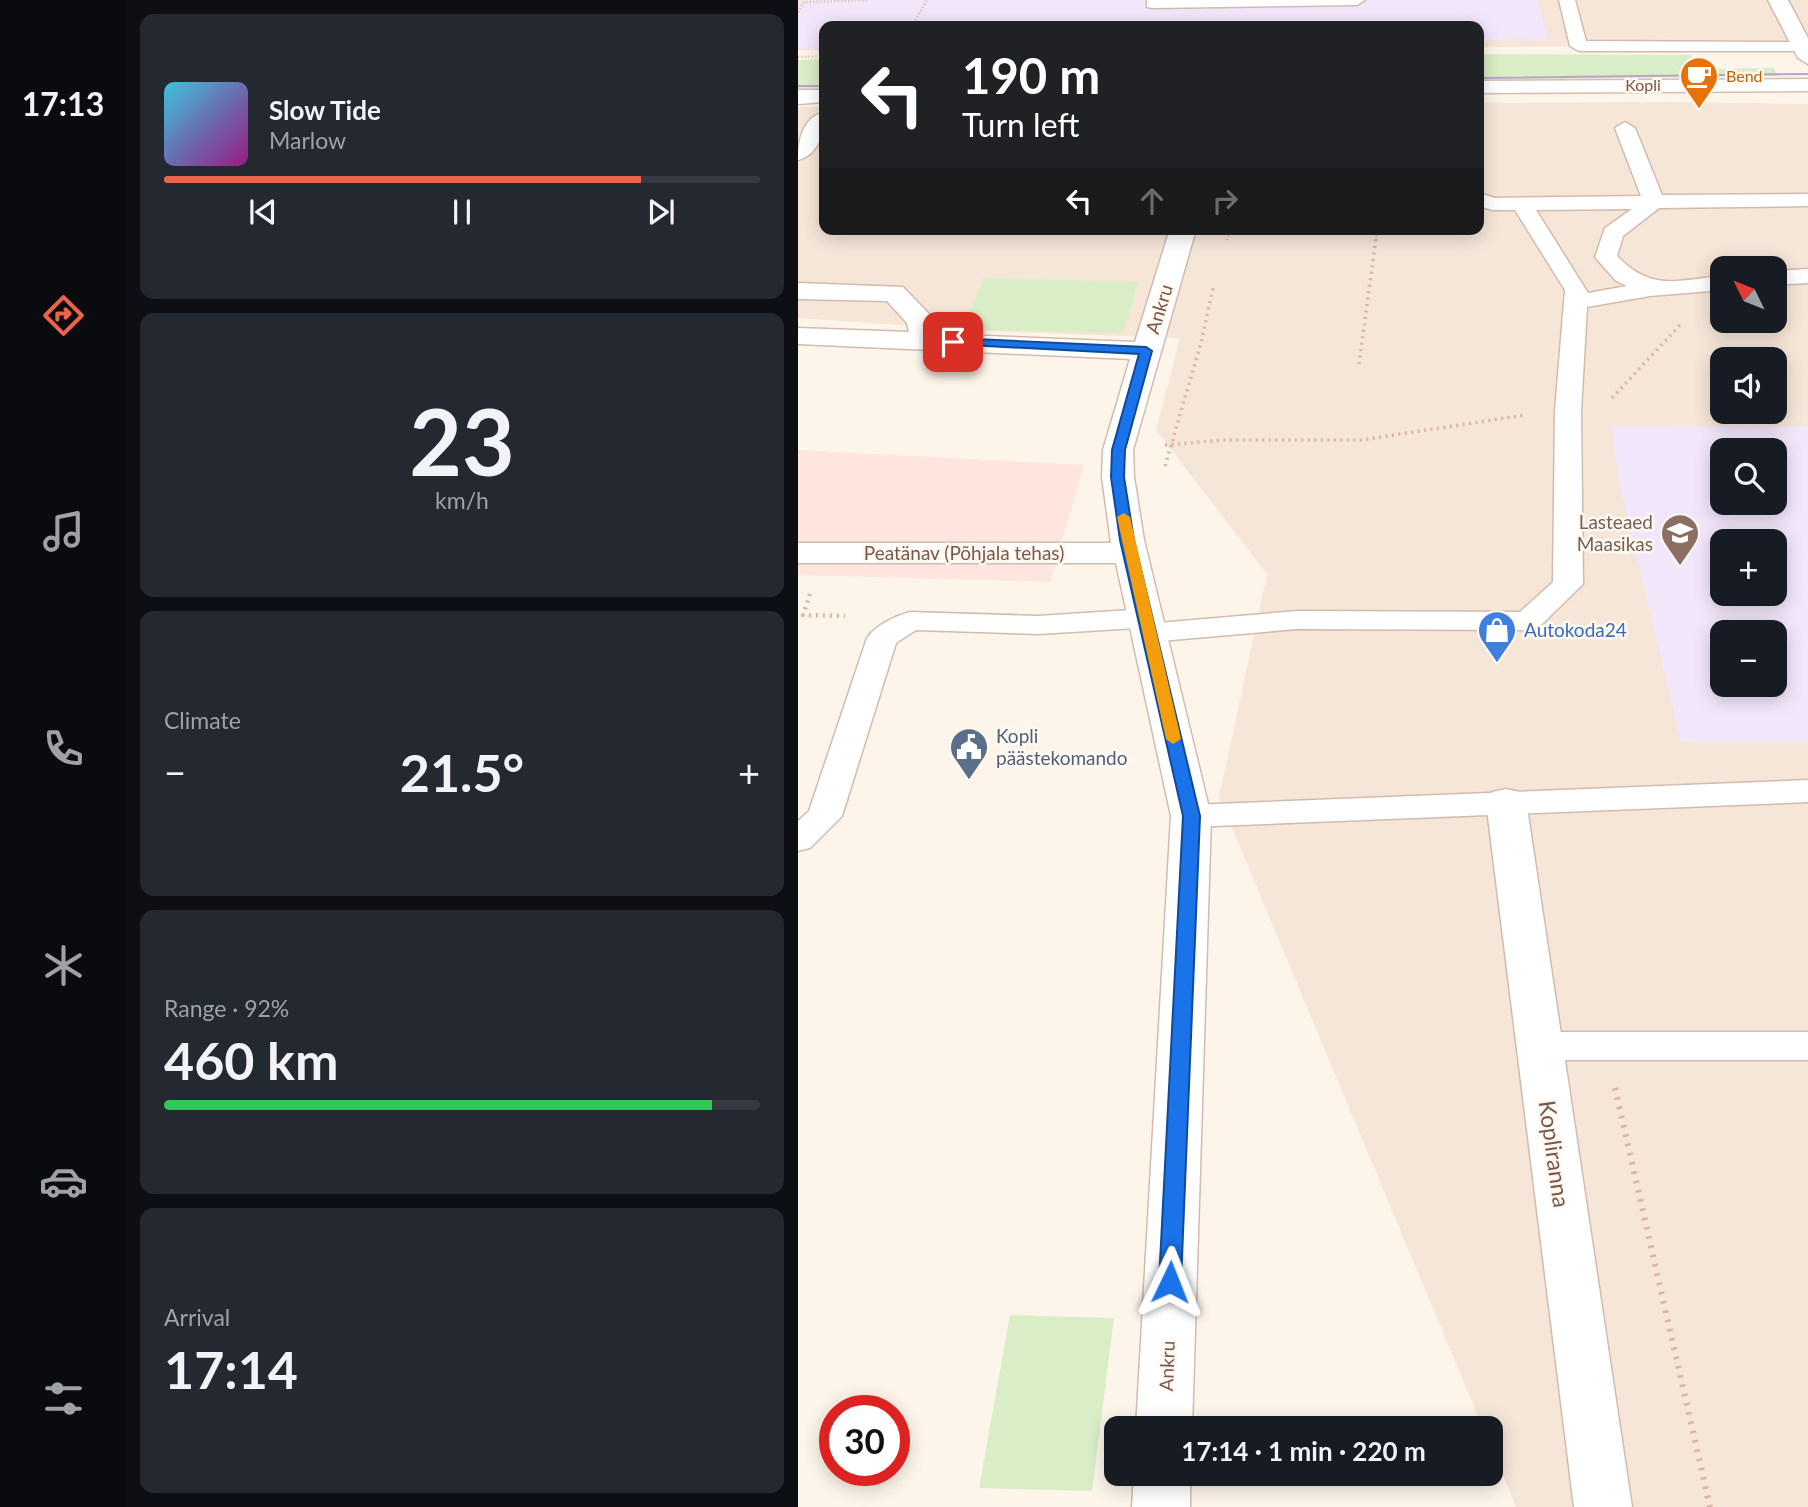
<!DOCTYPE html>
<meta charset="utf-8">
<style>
body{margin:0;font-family:Lato,sans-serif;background:#242831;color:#f1f3f6;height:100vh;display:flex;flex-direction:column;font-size:26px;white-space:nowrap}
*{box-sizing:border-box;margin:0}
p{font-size:23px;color:#9ea1a6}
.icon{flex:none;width:38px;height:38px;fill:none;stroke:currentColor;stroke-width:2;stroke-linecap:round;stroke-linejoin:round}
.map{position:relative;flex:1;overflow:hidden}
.sheet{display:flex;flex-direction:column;gap:14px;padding:14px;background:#0d0f14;width:672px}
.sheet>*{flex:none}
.banner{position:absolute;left:21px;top:21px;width:665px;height:214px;border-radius:14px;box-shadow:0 4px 18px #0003;background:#202124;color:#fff;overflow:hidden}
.needle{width:46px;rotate:313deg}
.buttons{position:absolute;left:912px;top:256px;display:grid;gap:14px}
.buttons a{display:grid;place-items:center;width:77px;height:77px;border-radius:14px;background:#171b24;box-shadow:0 4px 18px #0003;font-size:35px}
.speed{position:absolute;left:21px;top:1395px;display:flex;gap:14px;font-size:35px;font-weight:700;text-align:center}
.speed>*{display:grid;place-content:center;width:91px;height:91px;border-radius:50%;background:#171b24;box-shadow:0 4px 18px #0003;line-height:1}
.speed .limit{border:10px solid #d22;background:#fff;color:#111}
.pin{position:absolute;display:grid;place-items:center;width:60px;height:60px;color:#fff;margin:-30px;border-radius:14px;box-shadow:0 4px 10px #0006}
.me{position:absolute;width:77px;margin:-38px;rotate:2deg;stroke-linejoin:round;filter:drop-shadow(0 0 5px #0008)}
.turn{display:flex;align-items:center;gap:24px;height:147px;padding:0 28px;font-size:32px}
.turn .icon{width:91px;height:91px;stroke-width:2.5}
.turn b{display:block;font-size:49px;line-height:60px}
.lanes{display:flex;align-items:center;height:66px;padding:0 28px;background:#0003;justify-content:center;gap:35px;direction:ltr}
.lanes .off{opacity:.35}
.big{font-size:52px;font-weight:700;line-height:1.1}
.sheet .widget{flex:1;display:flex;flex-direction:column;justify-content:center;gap:10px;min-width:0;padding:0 24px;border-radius:14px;background:#242831}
.sheet .dial{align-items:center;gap:0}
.dial b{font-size:91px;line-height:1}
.song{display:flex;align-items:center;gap:21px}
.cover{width:84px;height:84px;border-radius:10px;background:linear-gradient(135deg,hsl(190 70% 55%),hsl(310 70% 35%))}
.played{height:7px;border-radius:4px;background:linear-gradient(90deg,#ed624a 80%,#363941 80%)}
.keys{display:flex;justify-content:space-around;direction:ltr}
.heat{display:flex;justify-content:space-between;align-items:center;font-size:38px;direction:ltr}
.charge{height:10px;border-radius:5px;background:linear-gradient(90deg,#34c759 92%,#363941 0)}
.trip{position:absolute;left:306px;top:1416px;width:399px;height:70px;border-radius:14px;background:#171b24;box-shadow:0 4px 18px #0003;font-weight:700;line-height:70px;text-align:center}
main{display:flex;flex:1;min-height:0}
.dock{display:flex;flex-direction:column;width:126px;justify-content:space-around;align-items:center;background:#090b0e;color:#9ea1a6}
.dock .icon{width:49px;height:49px}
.dock .on{color:#ed624a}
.dock b{font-size:32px;color:#f1f3f6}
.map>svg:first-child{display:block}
</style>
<main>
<nav class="dock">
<b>17:13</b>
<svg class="icon on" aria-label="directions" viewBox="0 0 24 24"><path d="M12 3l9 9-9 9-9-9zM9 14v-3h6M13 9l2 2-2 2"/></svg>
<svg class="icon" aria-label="music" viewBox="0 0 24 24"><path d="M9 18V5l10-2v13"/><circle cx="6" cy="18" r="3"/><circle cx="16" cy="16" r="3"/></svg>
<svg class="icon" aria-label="phone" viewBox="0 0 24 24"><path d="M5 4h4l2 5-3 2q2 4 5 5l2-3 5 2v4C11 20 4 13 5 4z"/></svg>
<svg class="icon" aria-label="climate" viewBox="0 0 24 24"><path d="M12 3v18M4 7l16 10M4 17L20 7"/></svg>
<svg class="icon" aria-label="car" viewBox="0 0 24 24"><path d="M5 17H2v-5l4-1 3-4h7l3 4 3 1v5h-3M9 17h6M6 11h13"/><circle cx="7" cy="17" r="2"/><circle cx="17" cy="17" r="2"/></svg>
<svg class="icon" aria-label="filters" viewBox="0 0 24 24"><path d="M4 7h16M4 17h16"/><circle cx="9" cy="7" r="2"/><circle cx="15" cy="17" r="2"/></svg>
</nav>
<section class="sheet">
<div class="widget">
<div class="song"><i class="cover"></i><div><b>Slow Tide</b><p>Marlow</p></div></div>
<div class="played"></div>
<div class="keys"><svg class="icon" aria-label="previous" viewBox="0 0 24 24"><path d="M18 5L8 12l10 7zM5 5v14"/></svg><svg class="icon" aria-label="pause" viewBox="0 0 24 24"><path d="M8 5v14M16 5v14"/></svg><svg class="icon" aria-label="next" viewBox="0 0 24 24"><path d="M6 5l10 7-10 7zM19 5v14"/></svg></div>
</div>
<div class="widget dial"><b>23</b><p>km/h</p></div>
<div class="widget"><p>Climate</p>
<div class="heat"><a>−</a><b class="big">21.5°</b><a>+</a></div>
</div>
<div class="widget"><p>Range · 92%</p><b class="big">460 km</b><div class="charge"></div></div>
<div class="widget"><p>Arrival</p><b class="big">17:14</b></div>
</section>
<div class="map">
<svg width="1010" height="1507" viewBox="0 0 1010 1507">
<rect width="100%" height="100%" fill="#fef5ea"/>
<path fill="#f6e6d8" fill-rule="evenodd" d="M 0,0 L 1010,0 L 1010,45 L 681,47 L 681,26 L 26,26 L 26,50 L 0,50 Z
M 870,102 L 1010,104 L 1010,1507 L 718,1507 L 693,1446 L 693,1428 L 685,1428 L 421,797 L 469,574 L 358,430 L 382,338 L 186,331 L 0,318 L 0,107 L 26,107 L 26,229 L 681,229 L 681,103 ZM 924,268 L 976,268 L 976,320 L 924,320 ZM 924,359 L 976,359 L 976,411 L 924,411 ZM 924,450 L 976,450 L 976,502 L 924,502 ZM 924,541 L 976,541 L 976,593 L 924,593 ZM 924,632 L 976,632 L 976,684 L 924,684 Z"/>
<path fill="#fee5de" d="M 0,450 L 286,465 L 252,582 L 0,575 Z"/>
<path fill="#f2e6fb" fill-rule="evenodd" d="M 6,0 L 740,0 L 750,39 L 681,40 L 681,26 L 26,26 L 26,49 L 0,49 L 0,7 Z
M 1010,426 L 1010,742 L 883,742 L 821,483 L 813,427 ZM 924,450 L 976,450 L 976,502 L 924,502 ZM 924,541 L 976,541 L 976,593 L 924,593 ZM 924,632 L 976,632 L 976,684 L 924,684 Z"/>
<path fill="#d9edc7" d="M 681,54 L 893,55 L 900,69 L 976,68 L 980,76 L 681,80 Z
M 26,59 L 26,89 L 0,90 L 0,60 Z
M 185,278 L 341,282 L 325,333 L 189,330 L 169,321 Z
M 212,1315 L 316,1318 L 294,1491 L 181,1488 Z"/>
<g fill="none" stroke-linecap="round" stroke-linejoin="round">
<defs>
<path id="lane" d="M 349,0 L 567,0 L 559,5 L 355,8 L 349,7 Z
M 761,0 L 777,0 L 788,41 L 1004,42 L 1010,43 L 1010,51 L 781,51 L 772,46 Z
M 827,122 L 837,128 L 864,195 L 1010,194 L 1010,206 L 861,208 L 825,236 L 819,256 C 854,292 879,280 924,276 L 924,290 L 852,296 L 789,307 L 783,411 L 785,584 L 741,627 L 730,630 L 499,629 L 351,642 L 340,639 L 336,633 L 339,628 L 240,634 L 118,630 L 98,643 L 44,816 L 12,848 L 0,851 L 0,821 L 11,811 L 69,638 C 78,625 97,616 112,612 L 240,616 L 348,609 L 359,612 L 363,618 L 360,623 L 499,611 L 722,612 L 755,582 L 757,411 L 767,290 L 717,210 L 694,210 L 681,206 L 681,193 L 697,198 L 843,196 L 817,128 ZM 834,209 L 807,228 L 797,257 L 818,281 L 829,286 L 790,293 L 738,210 Z
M 1010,269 L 1010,283 L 976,285 L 976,271 Z
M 1010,780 L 1010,802 L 393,827 L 381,824 L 376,816 L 381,808 L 393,805 Z
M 740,1032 L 1010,1032 L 1010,1060 L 740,1060 L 726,1056 L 720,1046 L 726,1036 Z"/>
<path id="street" d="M 970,0 L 990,0 L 1010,38 L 1010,64 L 1000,58 Z
M 26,112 C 27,131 21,155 0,160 C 0,141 4,118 26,112 Z
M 372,229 L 398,229 L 335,450 L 336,477 L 346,540 L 413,816 L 394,1428 L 338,1428 L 373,816 L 318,563 L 0,563 L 0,543 L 313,543 L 304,477 L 305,450 L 332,359 L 0,344 L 0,328 L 111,332 L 109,323 L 89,301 L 0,299 L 0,283 L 105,287 L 132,315 L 139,334 L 337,342 Z
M 708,789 L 722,792 L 728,801 L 834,1507 L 776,1507 L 688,801 L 694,792 Z
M 336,1474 L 392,1474 L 392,1507 L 334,1507 Z"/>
<path id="secondary" d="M 1010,79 L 1010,91 L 681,93 L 681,81 Z
M 0,90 L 26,90 L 26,102 L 0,104 Z"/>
</defs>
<use href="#lane" stroke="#d2bbae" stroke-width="3"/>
<use href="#street" stroke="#d2bbae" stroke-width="3"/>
<use href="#secondary" stroke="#d7bdae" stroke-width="3"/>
<path stroke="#dbb4a2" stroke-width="2.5" stroke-dasharray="1 2.5" stroke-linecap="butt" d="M 0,12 L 6,2 L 71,0
M 114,26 L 129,0
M 0,57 L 26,56
M 429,240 L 432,229
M 578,240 L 579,229"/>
<path stroke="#dbb4a2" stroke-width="3.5" stroke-dasharray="2 4.5" stroke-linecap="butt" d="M 561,364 L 578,238
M 814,398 L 882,325
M 367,445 L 426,440 L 563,440 L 727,415
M 367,466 L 403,343 L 415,288"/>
<path stroke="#dbb4a2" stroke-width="4.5" stroke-dasharray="2 5" stroke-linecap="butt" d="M 12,594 L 5,615 L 47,616"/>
<path stroke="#dbb4a2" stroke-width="6" stroke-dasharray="2.5 7" stroke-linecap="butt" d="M 817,1088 L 912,1507"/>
<use href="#lane" fill="#fff" fill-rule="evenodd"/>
<use href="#street" fill="#fff" fill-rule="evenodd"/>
<use href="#secondary" fill="#fff" fill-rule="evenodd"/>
<path stroke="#b7a6ca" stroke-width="2" d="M 681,78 L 1010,74
M 0,86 L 26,86"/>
</g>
<path fill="#1a73e8" stroke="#114b97" stroke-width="2" d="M 155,338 L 348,347 L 354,351 L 327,450 L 326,477 L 336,540 L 402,816 L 383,1282 L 380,1288 L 372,1291 L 365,1288 L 361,1282 L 385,816 L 322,540 L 313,477 L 314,450 L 341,354 L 151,344 L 149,342 Z"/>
<path fill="#f59e0b" d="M 326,513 L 332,517 L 383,739 L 375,744 L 368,739 L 319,517 Z"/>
<defs>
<symbol id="cafe-pin" viewBox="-11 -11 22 30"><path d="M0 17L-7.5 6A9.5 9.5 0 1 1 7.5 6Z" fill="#e8710a" stroke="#fff9f2"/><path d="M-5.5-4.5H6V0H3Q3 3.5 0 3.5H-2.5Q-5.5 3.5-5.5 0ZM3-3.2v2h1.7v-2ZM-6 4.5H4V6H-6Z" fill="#fff"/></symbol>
<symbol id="school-pin" viewBox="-11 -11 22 30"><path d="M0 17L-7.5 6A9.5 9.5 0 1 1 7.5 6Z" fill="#8d6e63" stroke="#fff9f2"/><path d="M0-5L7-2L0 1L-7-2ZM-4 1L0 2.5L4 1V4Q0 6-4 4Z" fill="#fff"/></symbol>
<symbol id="shop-pin" viewBox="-11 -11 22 30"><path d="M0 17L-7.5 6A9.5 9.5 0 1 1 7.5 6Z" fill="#3f7fe0" stroke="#fff9f2"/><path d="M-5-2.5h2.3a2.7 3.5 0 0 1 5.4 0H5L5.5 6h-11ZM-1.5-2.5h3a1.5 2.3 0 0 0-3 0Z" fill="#fff"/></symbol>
<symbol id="civic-pin" viewBox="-11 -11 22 30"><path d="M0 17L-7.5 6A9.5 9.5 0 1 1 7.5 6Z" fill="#5c6f8a" stroke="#fff9f2"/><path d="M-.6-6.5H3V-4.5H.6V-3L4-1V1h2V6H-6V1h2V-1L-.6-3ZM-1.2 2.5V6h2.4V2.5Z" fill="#fff"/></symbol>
</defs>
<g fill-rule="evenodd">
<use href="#cafe-pin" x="879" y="54" width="44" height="60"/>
<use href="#school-pin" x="860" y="511" width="44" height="60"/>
<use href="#shop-pin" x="677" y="608" width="44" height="60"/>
<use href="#civic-pin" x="149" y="725" width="44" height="60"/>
</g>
<g text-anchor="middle" stroke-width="5" stroke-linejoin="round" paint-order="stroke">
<g font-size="16" fill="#c56008" stroke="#fff9f2" text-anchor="start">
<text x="928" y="82">Bend</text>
</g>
<g font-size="16" fill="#7b584b" stroke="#fff9f2">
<text x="845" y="91">Kopli</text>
</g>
<g font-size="19" fill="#7b584b" stroke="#fff9f2">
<text transform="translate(361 309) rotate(-73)" y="7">Ankru</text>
<text x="166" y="560">Peatänav (Põhjala tehas)</text>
<text transform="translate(369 1366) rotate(-88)" y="7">Ankru</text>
</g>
<g font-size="19" fill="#785e54" stroke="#fff9f2" text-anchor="end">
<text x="855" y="529">Lasteaed<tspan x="855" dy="22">Maasikas</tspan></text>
</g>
<g font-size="19" fill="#366cbe" stroke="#fff9f2" text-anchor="start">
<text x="726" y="637">Autokoda24</text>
</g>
<g font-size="19" fill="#4e5e75" stroke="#fff9f2" text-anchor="start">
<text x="198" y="743">Kopli<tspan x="198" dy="22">päästekomando</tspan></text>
</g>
<g font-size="23" fill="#7b584b" stroke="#fff9f2">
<text transform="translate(756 1154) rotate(82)" y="8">Kopliranna</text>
</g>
</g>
</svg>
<div class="buttons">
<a><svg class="needle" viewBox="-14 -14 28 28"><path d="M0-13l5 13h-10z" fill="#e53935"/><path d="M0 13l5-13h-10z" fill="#9ea1a6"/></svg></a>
<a><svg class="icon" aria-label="sound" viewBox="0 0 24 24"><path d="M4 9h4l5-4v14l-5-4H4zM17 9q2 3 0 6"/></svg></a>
<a><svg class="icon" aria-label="search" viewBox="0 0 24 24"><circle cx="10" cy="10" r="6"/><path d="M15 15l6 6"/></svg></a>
<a>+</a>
<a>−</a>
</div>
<div class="speed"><div class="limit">30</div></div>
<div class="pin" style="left:155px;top:342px;background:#d93025"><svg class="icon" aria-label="arrive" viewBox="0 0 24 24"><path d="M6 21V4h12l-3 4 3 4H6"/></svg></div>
<svg class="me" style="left:372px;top:1282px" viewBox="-20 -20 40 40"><path d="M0-17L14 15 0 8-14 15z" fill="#1a73e8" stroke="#fff" stroke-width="4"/></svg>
<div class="trip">17:14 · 1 min · 220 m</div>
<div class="banner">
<div class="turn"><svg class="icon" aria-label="left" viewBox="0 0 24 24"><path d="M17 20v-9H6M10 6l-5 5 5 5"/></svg><div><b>190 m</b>Turn left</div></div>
<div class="lanes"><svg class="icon" aria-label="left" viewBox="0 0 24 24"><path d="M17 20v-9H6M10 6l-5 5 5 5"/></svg><svg class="icon off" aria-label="ahead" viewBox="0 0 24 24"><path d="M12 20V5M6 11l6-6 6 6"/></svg><svg class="icon off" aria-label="right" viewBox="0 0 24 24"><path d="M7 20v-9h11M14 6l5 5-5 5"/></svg></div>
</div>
</div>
</main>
